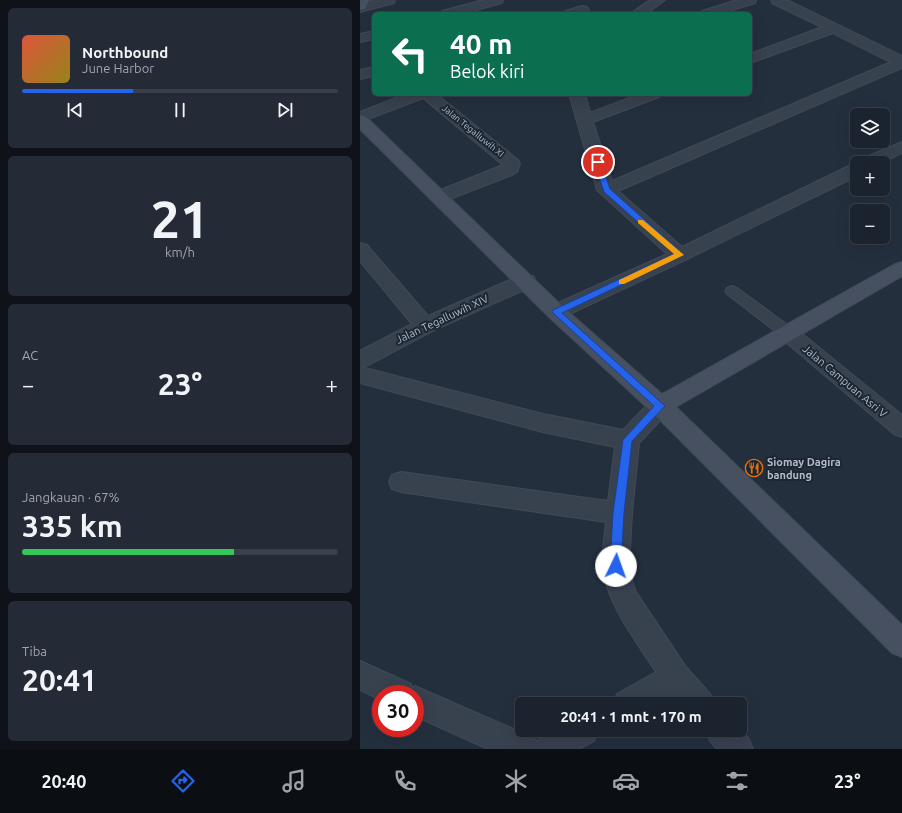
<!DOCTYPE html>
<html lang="id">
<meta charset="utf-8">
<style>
body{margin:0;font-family:Ubuntu,sans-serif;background:#242b36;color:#f1f3f6;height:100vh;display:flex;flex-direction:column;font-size:15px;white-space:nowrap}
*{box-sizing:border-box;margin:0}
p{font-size:13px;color:#a0a4aa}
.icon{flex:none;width:22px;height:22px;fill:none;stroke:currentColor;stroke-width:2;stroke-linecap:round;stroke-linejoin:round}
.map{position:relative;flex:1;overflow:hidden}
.panel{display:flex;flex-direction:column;gap:8px;padding:8px;background:#0f1319;width:360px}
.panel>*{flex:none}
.top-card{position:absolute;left:12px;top:12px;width:380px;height:84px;border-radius:6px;box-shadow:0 4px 16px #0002,0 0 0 1px #39404a;background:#0b6e4f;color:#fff;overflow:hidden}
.buttons{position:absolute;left:490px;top:108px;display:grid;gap:8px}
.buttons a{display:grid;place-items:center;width:40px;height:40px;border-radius:6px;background:#1b232e;box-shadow:0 4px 16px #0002,0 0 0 1px #39404a;font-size:20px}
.speed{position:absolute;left:12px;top:685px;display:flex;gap:8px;font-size:20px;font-weight:700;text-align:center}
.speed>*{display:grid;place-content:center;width:52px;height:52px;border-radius:50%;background:#1b232e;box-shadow:0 4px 16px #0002,0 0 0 1px #39404a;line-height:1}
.speed .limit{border:6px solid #d22;background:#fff;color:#111}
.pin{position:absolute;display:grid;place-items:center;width:34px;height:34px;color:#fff;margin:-17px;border:2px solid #fff;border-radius:50%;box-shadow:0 1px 4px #0007}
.me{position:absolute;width:44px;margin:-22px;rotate:3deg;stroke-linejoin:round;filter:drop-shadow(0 0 3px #0008)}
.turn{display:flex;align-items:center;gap:14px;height:84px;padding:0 12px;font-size:18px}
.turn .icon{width:52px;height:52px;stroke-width:2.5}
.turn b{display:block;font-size:28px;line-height:34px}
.big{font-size:30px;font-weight:700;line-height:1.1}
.panel .widget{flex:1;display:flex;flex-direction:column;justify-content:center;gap:6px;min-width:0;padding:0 14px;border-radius:6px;background:#242b36}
.panel .dial{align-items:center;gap:0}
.dial b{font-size:52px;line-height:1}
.song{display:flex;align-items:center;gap:12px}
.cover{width:48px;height:48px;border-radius:6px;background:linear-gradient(135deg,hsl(10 70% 55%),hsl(50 70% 35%))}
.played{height:4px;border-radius:2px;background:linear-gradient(90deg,#2563eb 35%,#39404a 35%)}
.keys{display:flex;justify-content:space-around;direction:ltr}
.heat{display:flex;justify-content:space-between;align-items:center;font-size:22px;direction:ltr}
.charge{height:6px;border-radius:3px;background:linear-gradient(90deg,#34c759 67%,#39404a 0)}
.trip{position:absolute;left:155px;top:697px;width:232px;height:40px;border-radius:6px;background:#1b232e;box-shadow:0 4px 16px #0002,0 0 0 1px #39404a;font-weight:700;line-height:40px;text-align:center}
.tab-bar{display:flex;height:64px;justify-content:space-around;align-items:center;background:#0b0e12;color:#a0a4aa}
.tab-bar .icon{width:28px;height:28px}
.tab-bar .active{color:#2563eb}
.tab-bar b{font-size:18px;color:#f1f3f6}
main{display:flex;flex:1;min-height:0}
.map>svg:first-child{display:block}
</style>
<main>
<section class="panel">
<div class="widget">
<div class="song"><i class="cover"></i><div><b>Northbound</b><p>June Harbor</p></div></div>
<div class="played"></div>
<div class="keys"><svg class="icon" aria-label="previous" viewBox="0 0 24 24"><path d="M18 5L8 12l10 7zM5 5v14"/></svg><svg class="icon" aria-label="pause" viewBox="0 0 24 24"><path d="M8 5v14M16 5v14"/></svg><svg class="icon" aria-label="next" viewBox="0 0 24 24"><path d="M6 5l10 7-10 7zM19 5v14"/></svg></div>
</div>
<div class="widget dial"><b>21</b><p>km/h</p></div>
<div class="widget"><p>AC</p>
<div class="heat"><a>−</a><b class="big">23°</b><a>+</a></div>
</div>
<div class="widget"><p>Jangkauan · 67%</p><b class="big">335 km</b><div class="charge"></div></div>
<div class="widget"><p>Tiba</p><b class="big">20:41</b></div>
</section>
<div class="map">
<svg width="542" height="749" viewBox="0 0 542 749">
<rect width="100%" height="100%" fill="#242f3e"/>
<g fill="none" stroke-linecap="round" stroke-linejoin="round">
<defs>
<path id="lane" d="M 372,286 L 377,288 L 433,329 L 436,333 L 433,337 L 428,338 L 423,337 L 367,294 L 365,291 L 367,288 Z"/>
<path id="street" d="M 14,0 L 35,0 L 34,3 L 0,12 L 0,4 Z
M 123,0 L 143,0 L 142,3 L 102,14 L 80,14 L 82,11 Z
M 290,0 L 305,0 L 286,14 L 270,14 Z
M 377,0 L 396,0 L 395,3 L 360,14 L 340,14 L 342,11 Z
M 411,0 L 427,0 L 542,56 L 542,68 L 258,191 L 322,247 L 491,165 L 497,164 L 497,176 L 327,259 L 203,317 L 196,319 L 189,317 L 186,312 L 189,307 L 307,254 L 237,190 L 209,94 L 225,94 L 230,113 L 280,94 L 302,94 L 299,97 L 233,122 L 252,181 L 531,62 L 473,33 L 390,63 L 390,54 L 462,27 L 412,3 Z
M 222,6 L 227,7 L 229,10 L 227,13 L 203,14 L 205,11 Z
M 14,31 L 14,39 L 0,42 L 0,34 Z
M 14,67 L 14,76 L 0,79 L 0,70 Z
M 46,94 L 76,94 L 158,160 L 160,164 L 157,172 L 152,175 L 85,201 L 79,202 L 73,201 L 70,197 L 73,193 L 143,165 L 63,98 L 0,122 L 0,112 Z
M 542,142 L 542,153 L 521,163 L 500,163 L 502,159 Z
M 0,243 L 7,245 L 68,316 L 159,276 L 166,275 L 173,276 L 176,281 L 173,286 L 72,331 L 8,365 L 1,367 L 183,414 L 263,430 L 292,400 L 300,398 L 308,400 L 311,406 L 308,412 L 279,443 L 272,513 L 269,566 L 273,584 L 276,592 L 326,667 L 350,694 L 354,704 L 320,704 L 312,695 L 297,704 L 253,704 L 257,694 L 296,672 C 276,640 248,607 243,568 C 241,553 245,536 246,522 L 41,492 L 32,489 L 29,482 L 32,475 L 41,472 L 248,501 L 255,447 L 183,432 L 0,383 L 0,351 L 52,324 L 0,261 Z
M 428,326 L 435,328 L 542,415 L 542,437 L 534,434 L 421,338 L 418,333 L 421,328 Z
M 0,661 L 51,684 L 52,688 L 55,686 L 66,691 L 174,738 L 176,743 C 184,724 221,730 238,730 L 234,741 L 219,749 L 128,749 L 55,716 L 55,694 L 21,694 L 21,700 L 0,690 Z
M 380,729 L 388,738 L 393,749 L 357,749 L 350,741 L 346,730 L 380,730 Z"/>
<path id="secondary" d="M 0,0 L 9,0 L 5,9 L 0,10 Z
M 0,115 L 6,117 L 203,307 L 302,394 L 535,264 L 542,262 L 542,276 L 316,407 L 542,625 L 542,657 L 532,653 L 292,412 L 189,317 L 0,129 Z"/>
</defs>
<use href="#lane" stroke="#414a57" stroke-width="2"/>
<use href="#street" stroke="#414a57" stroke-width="2"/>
<use href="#secondary" stroke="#414a57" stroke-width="2"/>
<use href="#lane" fill="#38414e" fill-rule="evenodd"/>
<use href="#street" fill="#38414e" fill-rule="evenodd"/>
<use href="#secondary" fill="#465061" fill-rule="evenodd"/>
</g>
<path fill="#2563eb" stroke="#184099" d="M 238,160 L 241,162 L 250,189 L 324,255 L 202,313 L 305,406 L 272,441 L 264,513 L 261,566 L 260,570 L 256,571 L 252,570 L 250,566 L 253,513 L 263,440 L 294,406 L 192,312 L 193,310 L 314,254 L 244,192 L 234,162 Z"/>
<path fill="#f59e0b" d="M 278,220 L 283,220 L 324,255 L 264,284 L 259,284 L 259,280 L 314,254 L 278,223 Z"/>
<defs>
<symbol id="restaurant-ring" viewBox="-11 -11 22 22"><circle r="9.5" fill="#1d2633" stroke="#e8710a" stroke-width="1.5"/><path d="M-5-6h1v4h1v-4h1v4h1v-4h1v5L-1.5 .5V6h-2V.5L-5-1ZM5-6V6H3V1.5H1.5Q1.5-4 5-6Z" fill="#e8710a"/></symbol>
</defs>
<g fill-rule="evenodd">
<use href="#restaurant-ring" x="384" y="458" width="20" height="20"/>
</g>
<g text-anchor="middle" stroke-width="4" stroke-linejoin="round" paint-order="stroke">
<g font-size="9" fill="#b4bcc9" stroke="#1d2633">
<text transform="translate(113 131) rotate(39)" y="3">Jalan Tegalluwih XI</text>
</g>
<g font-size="11" fill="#b4bcc9" stroke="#1d2633">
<text transform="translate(82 319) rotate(-25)" y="4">Jalan Tegalluwih XIV</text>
<text transform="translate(485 381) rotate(40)" y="4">Jalan Campuan Asri V</text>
</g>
<g font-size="11" font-weight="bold" fill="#b4bcc9" stroke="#1d2633" text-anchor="start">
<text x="407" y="466">Siomay Dagira<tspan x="407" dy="13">bandung</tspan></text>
</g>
</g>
</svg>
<div class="buttons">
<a><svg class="icon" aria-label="layers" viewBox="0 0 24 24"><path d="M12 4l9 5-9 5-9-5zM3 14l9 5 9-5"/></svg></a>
<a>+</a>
<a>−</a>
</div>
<div class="speed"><div class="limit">30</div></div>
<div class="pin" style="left:238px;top:162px;background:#d93025"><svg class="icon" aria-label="arrive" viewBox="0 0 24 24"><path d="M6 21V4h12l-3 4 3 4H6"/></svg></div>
<svg class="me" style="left:256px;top:566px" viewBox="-20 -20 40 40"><circle r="19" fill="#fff"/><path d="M0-13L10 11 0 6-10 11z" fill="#2563eb"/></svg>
<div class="trip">20:41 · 1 mnt · 170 m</div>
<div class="top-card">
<div class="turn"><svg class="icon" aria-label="left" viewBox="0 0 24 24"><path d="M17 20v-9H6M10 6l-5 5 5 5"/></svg><div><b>40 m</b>Belok kiri</div></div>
</div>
</div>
</main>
<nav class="tab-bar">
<b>20:40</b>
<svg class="icon active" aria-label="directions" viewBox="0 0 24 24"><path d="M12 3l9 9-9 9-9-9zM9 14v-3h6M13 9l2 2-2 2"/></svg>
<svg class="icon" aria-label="music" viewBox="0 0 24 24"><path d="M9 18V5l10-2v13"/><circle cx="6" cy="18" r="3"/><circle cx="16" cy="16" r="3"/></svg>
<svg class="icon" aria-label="phone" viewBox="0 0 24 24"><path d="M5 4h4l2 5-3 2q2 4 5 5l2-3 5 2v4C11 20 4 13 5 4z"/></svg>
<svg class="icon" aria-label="climate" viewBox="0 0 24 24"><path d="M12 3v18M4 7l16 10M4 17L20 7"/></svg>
<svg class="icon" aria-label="car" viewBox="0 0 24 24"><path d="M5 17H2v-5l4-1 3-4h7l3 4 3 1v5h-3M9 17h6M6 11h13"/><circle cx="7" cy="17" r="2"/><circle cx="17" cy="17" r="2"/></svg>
<svg class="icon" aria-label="filters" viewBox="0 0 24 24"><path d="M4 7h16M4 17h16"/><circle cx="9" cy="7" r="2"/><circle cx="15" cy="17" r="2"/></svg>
<b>23°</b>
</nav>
